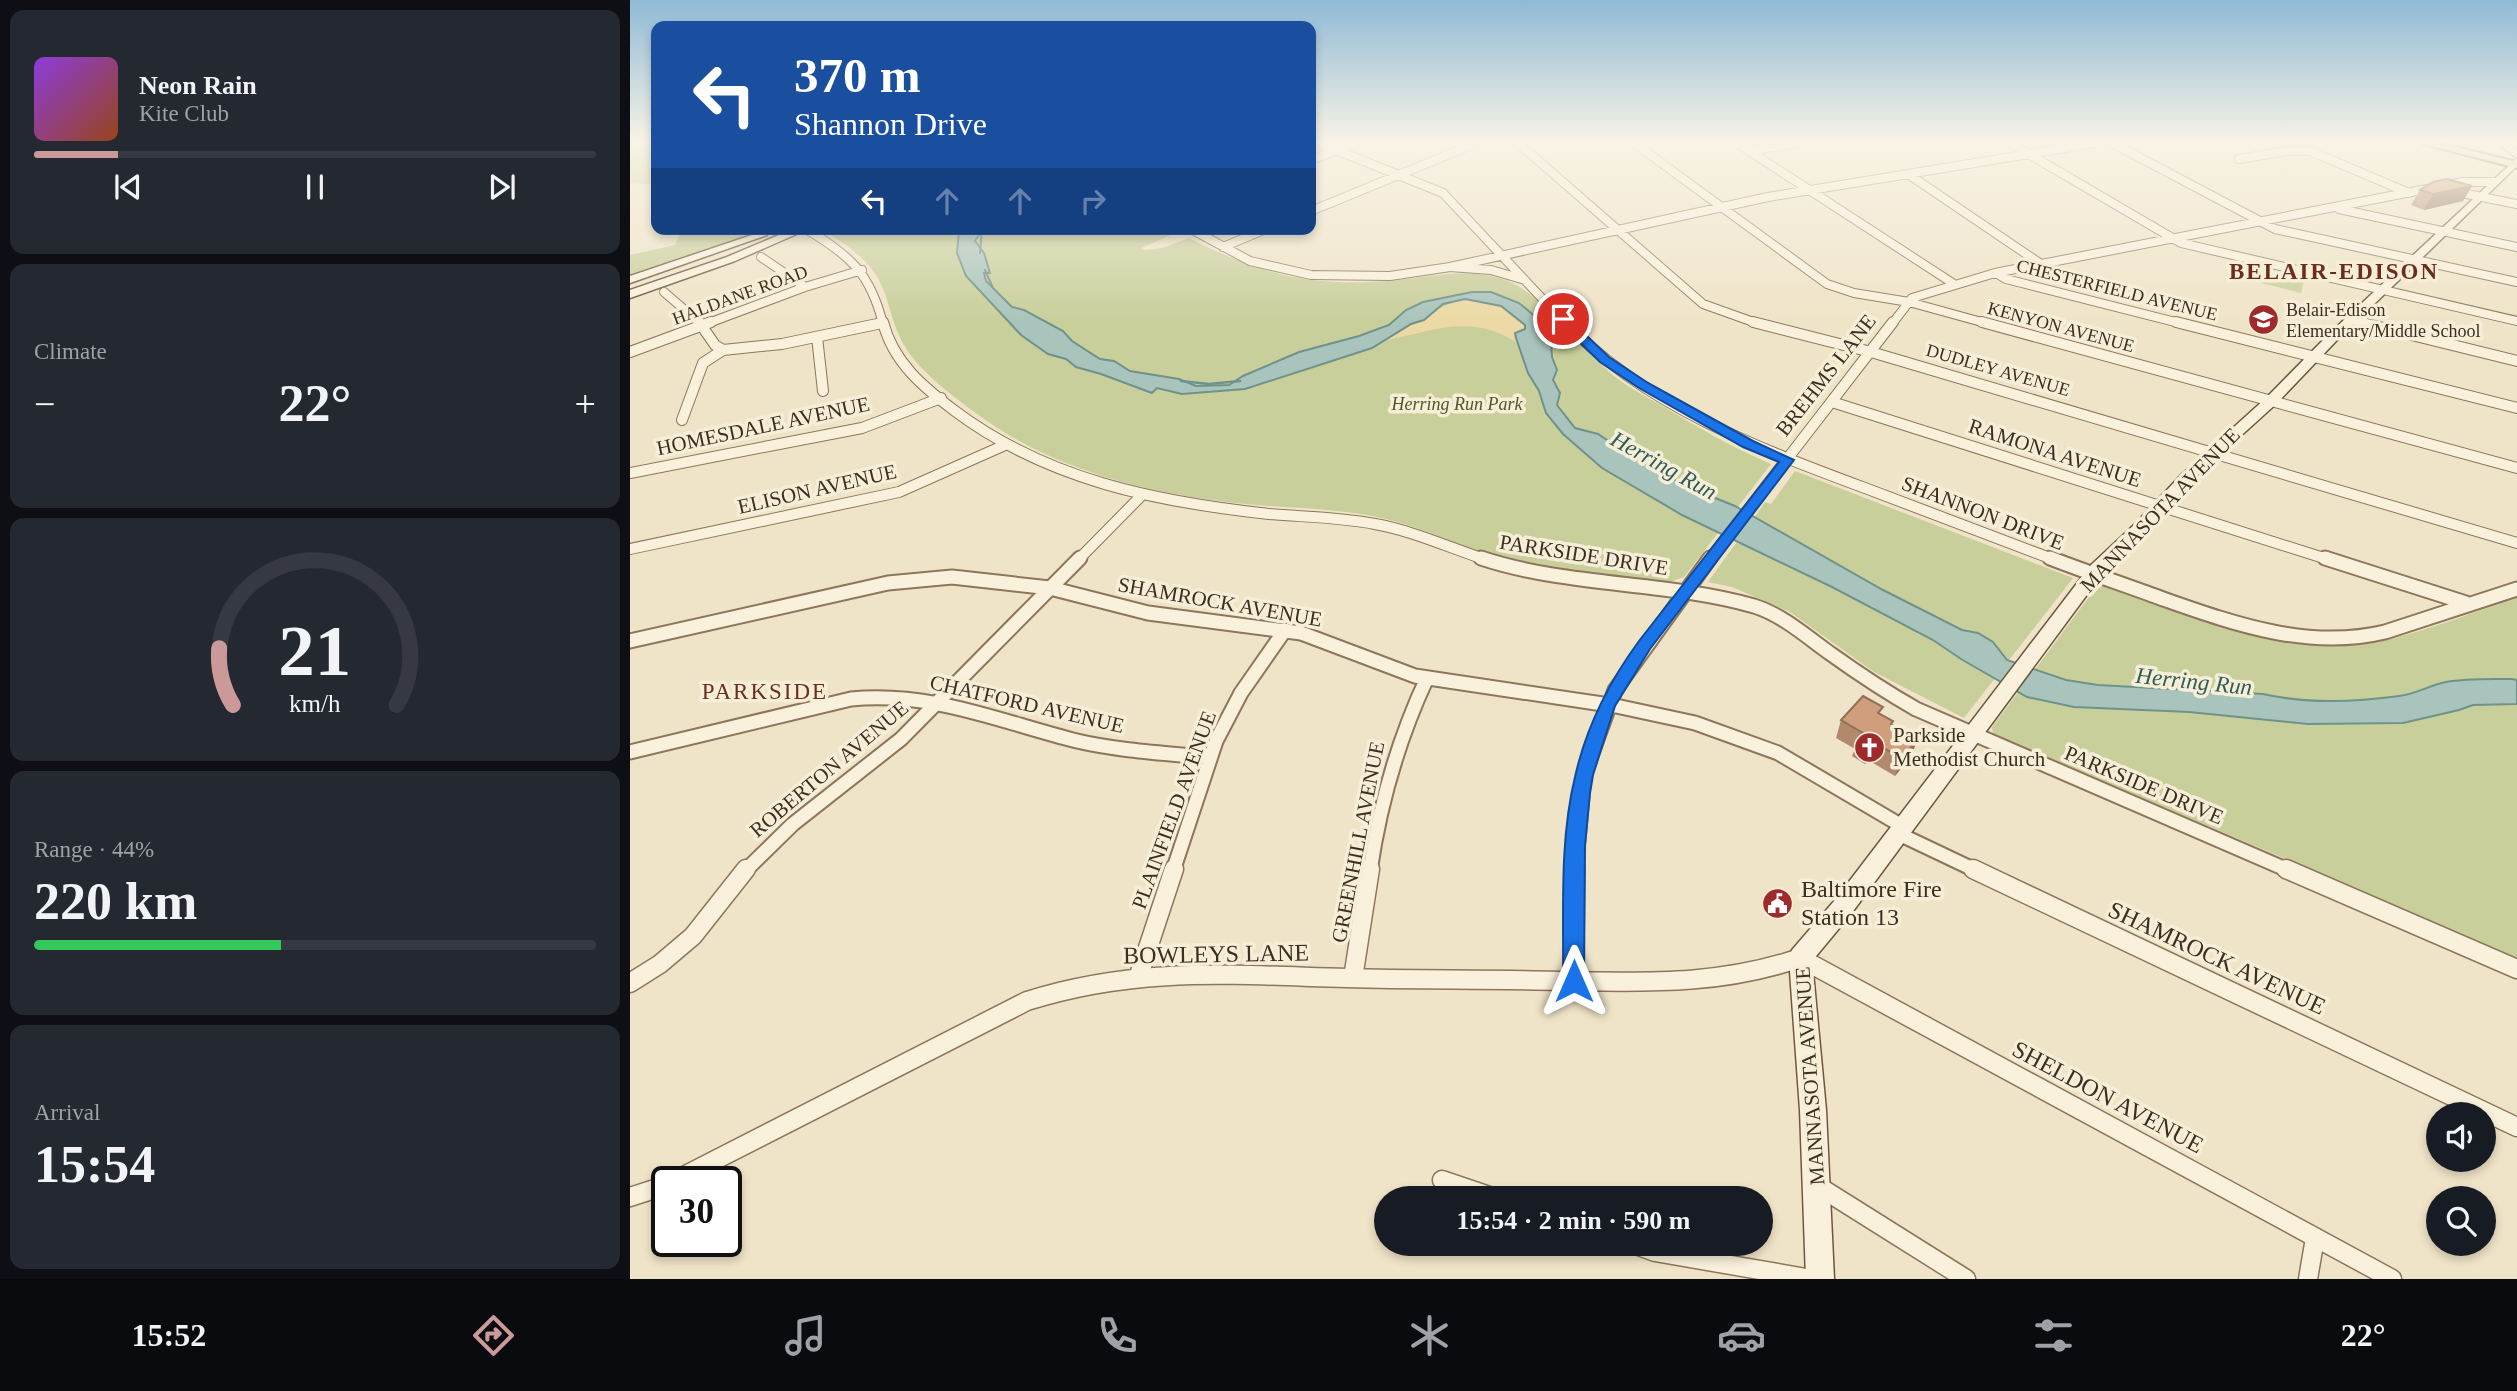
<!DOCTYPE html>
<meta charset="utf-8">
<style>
body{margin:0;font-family:"Times New Roman",serif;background:#242831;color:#f1f3f6;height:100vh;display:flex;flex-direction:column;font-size:26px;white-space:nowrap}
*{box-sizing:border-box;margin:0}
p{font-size:23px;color:#9ea1a6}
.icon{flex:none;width:38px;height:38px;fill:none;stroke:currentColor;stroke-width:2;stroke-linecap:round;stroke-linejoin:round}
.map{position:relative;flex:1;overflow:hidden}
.panel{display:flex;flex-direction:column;gap:10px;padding:10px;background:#0d0f14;width:630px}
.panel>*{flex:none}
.top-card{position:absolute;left:21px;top:21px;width:665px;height:214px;border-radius:14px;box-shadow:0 4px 10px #0003;background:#1a4fa0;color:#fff;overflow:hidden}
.controls{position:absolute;left:1796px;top:1102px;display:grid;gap:14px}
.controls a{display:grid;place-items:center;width:70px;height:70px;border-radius:50%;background:#171b24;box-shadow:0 4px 10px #0003;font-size:35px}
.speed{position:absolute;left:21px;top:1166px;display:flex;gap:14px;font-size:35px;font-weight:700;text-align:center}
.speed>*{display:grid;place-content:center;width:91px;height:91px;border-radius:50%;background:#171b24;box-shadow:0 4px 10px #0003;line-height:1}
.speed .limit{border:4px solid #111;border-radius:10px;background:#fff;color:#111}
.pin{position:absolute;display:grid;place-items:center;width:60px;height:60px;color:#fff;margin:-30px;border:4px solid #fff;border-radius:50%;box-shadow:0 2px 7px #0007}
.me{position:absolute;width:77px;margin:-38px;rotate:0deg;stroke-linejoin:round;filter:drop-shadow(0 0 5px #0008)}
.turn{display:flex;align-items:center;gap:24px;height:147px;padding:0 28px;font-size:32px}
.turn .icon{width:91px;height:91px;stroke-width:2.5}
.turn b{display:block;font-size:49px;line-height:60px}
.lanes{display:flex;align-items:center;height:66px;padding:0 28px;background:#0003;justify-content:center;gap:35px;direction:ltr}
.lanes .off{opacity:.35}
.big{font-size:52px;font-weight:600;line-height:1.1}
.panel .tile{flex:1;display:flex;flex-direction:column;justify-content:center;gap:10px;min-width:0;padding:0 24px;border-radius:14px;background:#242831}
.panel .dial{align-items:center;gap:0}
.dial svg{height:182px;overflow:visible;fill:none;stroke:#363941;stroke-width:7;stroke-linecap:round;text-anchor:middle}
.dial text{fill:#f1f3f6;stroke:none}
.song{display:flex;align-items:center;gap:21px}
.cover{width:84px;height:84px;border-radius:10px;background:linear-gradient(135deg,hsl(270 70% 55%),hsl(20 70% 35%))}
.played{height:7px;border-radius:4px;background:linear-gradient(90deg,#cc999b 15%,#363941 15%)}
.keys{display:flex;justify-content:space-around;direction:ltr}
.heat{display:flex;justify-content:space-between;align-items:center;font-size:38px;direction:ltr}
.charge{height:10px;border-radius:5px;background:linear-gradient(90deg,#34c759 44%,#363941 0)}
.trip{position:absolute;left:744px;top:1186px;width:399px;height:70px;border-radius:35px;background:#171b24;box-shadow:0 4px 10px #0003;font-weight:600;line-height:70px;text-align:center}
.tabs{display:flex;height:112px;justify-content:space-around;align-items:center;background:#090b0e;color:#9ea1a6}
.tabs .icon{width:49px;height:49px}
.tabs .selected{color:#cc999b}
.tabs b{font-size:32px;color:#f1f3f6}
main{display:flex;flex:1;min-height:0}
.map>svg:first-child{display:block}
</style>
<main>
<section class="panel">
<div class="tile">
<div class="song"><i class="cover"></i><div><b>Neon Rain</b><p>Kite Club</p></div></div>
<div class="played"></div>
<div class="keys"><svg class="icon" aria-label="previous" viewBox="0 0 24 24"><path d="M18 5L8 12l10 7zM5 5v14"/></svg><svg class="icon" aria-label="pause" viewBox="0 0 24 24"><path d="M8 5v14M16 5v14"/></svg><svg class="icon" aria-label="next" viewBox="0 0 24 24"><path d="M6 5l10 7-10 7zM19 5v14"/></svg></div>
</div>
<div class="tile"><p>Climate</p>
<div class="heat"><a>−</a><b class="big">22°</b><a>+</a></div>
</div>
<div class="tile dial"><svg viewBox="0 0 100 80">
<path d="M14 69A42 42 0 1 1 86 69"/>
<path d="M14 69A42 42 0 0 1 8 44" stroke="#cc999b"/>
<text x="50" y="56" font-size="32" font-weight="700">21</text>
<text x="50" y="72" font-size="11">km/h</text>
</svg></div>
<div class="tile"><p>Range · 44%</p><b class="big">220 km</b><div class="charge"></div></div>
<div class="tile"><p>Arrival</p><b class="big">15:54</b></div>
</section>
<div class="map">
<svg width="1887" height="1279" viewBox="0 0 1887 1279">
<rect width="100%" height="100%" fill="#f0e4c8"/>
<path fill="#c9cf9b" d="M 0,143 L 26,143 L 26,185 L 0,183 Z
M 52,229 L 138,229 L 0,275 L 0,255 L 45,245 Z
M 191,229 L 542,229 L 548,232 L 511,248 L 515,250 L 532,248 L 559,238 C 628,273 679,287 757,281 C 797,278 839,265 878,281 C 915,296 952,349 984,376 C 999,388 1017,397 1034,407 C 1069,428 1103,448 1141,464 L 1054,577 L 1040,582 C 985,575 926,572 872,558 C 828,547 788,524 742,516 C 700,508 657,508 615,504 C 528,495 433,473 360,423 C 334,405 294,376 277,350 C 265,332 261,311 254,291 C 243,261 217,245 191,229 Z
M 1657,273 L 1675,277 L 1671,293 L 1631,283 L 1634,277 Z
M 1165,471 L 1443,578 L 1334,718 L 1244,672 L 1160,612 L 1102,587 L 1078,582 L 1106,543 L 1110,544 L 1129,519 L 1125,517 L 1135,502 L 1141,504 Z
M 1471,584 C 1555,613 1648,657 1739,643 C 1789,635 1839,613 1887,598 L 1887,958 L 1363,734 L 1362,727 L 1462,593 Z"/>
<path fill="#ecd9a5" d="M 834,299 L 871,306 L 895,325 L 895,329 L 889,331 L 886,338 L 889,344 C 843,313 806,330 757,340 C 783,326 806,306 834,299 Z"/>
<path fill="#a9c4bc" stroke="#6f938a" stroke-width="2" d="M 329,229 L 353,229 L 345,241 L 354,253 L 360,273 L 354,273 L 356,281 L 382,307 L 394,310 L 433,331 L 442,341 L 470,359 L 484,361 L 500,371 L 549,379 L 566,386 L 599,385 L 613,376 L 669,352 L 729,336 L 759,325 L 776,310 L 793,302 L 842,292 L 861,292 L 889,303 L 906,317 L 913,334 L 921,341 L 922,357 L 927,370 L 923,380 L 930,393 L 927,405 L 945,428 L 968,434 L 1006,459 L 1058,487 L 1105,506 L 1253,590 L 1332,630 L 1348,633 L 1363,642 L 1377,660 L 1436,680 L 1468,685 L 1633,694 C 1677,704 1725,702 1769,696 C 1786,694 1800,685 1816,682 C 1838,678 1860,679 1882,679 L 1887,680 L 1887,704 L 1843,705 L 1829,710 L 1773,723 L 1678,724 L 1559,712 L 1444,707 L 1397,697 L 1331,659 L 1303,640 L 1202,587 L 1052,515 L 972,468 L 933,434 L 916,413 L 909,391 L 898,373 L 886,338 L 885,333 L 895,329 L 895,325 L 871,306 L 835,299 L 813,304 L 794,320 L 781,324 L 742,348 L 615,389 L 552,394 L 527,388 L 522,393 L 471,374 L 446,367 L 436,359 L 418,354 L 391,335 L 336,276 L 327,253 Z"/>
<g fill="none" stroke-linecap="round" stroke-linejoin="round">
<path stroke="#6f938a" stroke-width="2" d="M 350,253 L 352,229
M 355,270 L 363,288"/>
<path stroke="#6f938a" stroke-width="2.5" d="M 551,381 L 579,384 L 610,381"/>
<defs>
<path id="street-far3" d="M 689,143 L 813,193 L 936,324
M 888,143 L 1073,304 L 1129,324
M 1004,143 L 1197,284 L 1224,293 L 1279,302 L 1359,324
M 1107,143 L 1324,284
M 1380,143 L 1551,243 L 1887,321
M 1482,143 L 1645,229 L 1887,282
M 1119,151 L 1167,143
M 1609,159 L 1657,151 L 1680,151 L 1779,193
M 681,160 L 726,143
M 1278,174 L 1411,264
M 1822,191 L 1887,204
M 1709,209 L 1887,247
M 681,211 L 846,143
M 176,229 C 220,256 240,272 253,324
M 561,229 L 620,261 L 681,275 L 760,276 L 820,267 L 861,270 L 895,280
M 593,247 L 636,229
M 131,257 L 175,287
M 820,267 L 1138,197 L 1466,143
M 1366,273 L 1376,279 L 1553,324
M 34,292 L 71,324
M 1721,320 L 1736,324
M 76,324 L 175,287 L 232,270
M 248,324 L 252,323
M 1262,324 L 1282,298 L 1365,273 L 1833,182 L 1864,182"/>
<path id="street-far2" d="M 69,322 L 85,345 L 93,350 L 152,344 L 252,323
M 253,322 C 263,362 293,387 325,411 C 417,480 527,502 639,514 C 675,517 710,517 745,524 C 784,531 820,548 857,560
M 935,322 C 1013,405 1130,449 1235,488 C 1299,512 1362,536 1425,560
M 1123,322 L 1241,352 L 1887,543
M 1352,322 L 1887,468
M 1546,322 L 1887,408
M 1729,322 L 1887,361
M 187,337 L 193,391
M 0,352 L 81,322
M 1202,402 L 1700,560
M 52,420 L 73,363 L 93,350
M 0,473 L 232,428 L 311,398
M 0,549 L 269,492 L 375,445
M 448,560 L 513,494
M 1079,560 L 1263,322"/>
<path id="street-far1" d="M 851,558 C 938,587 1036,581 1124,606 C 1153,615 1177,637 1201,654 C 1229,674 1256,692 1286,709 L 1660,871
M 1420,558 C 1459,573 1498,586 1536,600 C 1607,625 1680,650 1755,632 L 1887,589
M 1695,558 L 1836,603
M 0,641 L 258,583 L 322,577 L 420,588 L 518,613 L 671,633 L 785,676 L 986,706 L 1065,723 L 1148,753 L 1272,826
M 0,752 L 221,699 C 301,691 371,722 447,741 C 490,751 536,753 580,758
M 1267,833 L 1347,871
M 115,871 L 163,824 L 271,739 L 450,558
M 543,871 L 586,741 L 611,693 L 655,630
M 740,871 C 750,803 768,740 797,678
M 945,871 L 954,775 L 985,690 L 1080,558"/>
<path id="street" d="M 1343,869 L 1887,1127
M 1656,869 L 1887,969
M 509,975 L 544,869
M 723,978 L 740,869
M 944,981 L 945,869
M 0,983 L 30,964 L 63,936 L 116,869
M 812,1180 L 868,1199
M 44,1181 L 397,1001 C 507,966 604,975 717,978 C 788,980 858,979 929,981 C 1014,982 1088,986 1170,958 L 1762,1279
M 1188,1186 L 1336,1279
M 0,1197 L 37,1185
M 1003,1244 L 1025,1252 L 1182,1279
M 1678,1279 L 1685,1238"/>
<path id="secondary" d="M 1867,143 L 1878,143 L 1887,150 L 1887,158 Z
M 1887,158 L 1887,166 L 1708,339 L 1646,404 L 1562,480 L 1517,532 L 1473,573 L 1221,914 L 1182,961 L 1196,1110 L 1204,1279 L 1176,1279 L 1170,1110 L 1159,958 L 1162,950 L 1205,900 L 1461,565 L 1505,524 L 1552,474 L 1636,398 L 1700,333 Z
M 163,229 L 178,229 L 105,261 L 0,298 L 0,290 L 97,257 Z
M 128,233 L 137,235 L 0,283 L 0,276 Z"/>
<path id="primary" d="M 1790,143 L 1809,143 L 1887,162 L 1887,168 Z"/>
</defs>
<use href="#street-far3" stroke="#8d765c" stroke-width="10"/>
<use href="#street-far2" stroke="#8d765c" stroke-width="12"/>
<use href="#street-far1" stroke="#8d765c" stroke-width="17"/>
<use href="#street" stroke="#8d765c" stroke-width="21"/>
<use href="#secondary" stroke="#6f573f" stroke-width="3"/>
<use href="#primary" stroke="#5b4430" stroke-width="4"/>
<use href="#street-far3" stroke="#faf1dc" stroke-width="8"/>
<use href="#street-far2" stroke="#faf1dc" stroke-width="10"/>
<use href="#street-far1" stroke="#faf1dc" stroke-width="13"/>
<use href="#street" stroke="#faf1dc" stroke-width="18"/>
<use href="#secondary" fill="#faf1dc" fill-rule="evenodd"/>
<use href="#primary" fill="#f3d9a0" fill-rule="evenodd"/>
</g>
<path fill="#b2896c" d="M 1842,186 L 1833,201 L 1794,210 L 1781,205 L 1790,190 Z
M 1250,714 L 1263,721 L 1262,725 L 1281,756 L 1265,776 L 1238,760 L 1235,764 L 1222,756 L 1225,749 L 1206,738 L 1211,720 Z"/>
<path fill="#916f58" d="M 1842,186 L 1833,201 L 1794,210 L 1803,194 Z
M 1288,739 L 1281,756 L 1265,776 L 1272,758 Z
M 1244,743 L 1238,760 L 1235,764 L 1241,746 Z"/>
<path fill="#cf9f7d" stroke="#916f58" stroke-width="2" d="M 1817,179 L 1842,186 L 1803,194 L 1790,190 L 1803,182 Z
M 1233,696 L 1253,707 L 1248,713 L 1263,721 L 1261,724 L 1288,739 L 1272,758 L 1244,743 L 1241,746 L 1228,739 L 1233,733 L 1211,720 Z"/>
<linearGradient id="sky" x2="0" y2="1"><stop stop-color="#8fbad6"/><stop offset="0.44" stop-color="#f8f3e6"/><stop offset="1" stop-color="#f8f3e6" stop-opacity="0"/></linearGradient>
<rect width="1887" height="322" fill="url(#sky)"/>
<path fill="#1a73e8" stroke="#114b97" stroke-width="2" d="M 929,317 L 937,317 L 979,357 L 1018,383 L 1123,441 L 1164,460 L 1020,649 L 985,706 L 963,775 L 960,793 L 955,846 L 954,981 L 951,988 L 944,991 L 936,988 L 933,981 C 934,914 929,842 945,777 C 956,727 979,682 1009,641 L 1149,462 L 1113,447 L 1009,388 L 970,362 L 929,322 Z"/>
<defs>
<symbol id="school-disc" viewBox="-11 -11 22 22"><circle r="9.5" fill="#9e2a2b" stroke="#f7eed8"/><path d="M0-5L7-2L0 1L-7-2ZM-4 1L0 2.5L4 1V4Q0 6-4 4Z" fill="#fff"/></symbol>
<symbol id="church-disc" viewBox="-11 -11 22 22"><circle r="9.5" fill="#9e2a2b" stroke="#f7eed8"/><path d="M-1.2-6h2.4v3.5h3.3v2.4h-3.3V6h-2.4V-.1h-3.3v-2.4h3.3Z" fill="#fff"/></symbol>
<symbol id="civic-disc" viewBox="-11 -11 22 22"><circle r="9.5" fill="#9e2a2b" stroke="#f7eed8"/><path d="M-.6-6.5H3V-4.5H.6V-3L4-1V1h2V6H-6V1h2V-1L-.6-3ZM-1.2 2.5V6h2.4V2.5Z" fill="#fff"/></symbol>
</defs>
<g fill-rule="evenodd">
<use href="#school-disc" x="1616" y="302" width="35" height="35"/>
<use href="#church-disc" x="1222" y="730" width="35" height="35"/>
<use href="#civic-disc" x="1130" y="886" width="35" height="35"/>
</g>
<g text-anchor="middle" stroke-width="7" stroke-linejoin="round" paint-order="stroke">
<g font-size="18" fill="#3d2e20" stroke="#f7eed8">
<text transform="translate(1487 290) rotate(14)" y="6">CHESTERFIELD AVENUE</text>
<text transform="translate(110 295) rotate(-20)" y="6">HALDANE ROAD</text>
<text transform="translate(1431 327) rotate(15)" y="6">KENYON AVENUE</text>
<text transform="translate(1368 370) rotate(16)" y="6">DUDLEY AVENUE</text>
</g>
<g font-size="18" fill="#3d2e20" stroke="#f7eed8" text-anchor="start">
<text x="1656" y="316">Belair-Edison<tspan x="1656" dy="21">Elementary/Middle School</tspan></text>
</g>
<g font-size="18" font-style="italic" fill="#4d5a26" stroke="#f7eed8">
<text x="827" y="410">Herring Run Park</text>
</g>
<g font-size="21" fill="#3d2e20" stroke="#f7eed8">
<text transform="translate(1196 375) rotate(-52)" y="7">BREHMS LANE</text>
<text transform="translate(133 426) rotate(-12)" y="7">HOMESDALE AVENUE</text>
<text transform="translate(1425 453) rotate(18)" y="7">RAMONA AVENUE</text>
<text transform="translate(187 489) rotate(-13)" y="7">ELISON AVENUE</text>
<text transform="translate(1530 510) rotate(-46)" y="7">MANNASOTA AVENUE</text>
<text transform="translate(1353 513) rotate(21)" y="7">SHANNON DRIVE</text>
<text transform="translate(954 555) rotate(9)" y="7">PARKSIDE DRIVE</text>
<text transform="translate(590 602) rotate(10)" y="7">SHAMROCK AVENUE</text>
<text transform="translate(397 704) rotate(13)" y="7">CHATFORD AVENUE</text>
<text transform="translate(199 769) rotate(-40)" y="7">ROBERTON AVENUE</text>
<text transform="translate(1514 785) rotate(23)" y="7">PARKSIDE DRIVE</text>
<text transform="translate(544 810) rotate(-70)" y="7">PLAINFIELD AVENUE</text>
<text transform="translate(728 842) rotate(-79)" y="7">GREENHILL AVENUE</text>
<text transform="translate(1180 1076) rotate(-94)" y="7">MANNASOTA AVENUE</text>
</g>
<g font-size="21" fill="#3d2e20" stroke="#f7eed8" text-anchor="start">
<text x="1263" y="742">Parkside<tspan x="1263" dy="24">Methodist Church</tspan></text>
</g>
<g font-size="23" font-weight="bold" letter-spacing="2" fill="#6b2e1e" stroke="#f7eed8">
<text x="1704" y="279">BELAIR-EDISON</text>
</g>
<g font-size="23" font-style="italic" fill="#2f5d5a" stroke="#f7eed8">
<text transform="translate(1034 465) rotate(29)" y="8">Herring Run</text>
<text transform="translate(1564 681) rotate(6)" y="8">Herring Run</text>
</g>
<g font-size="23" letter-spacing="2" fill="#6b2e1e" stroke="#f7eed8">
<text x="135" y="699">PARKSIDE</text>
</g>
<g font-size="24" fill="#3d2e20" stroke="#f7eed8" text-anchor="start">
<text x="1171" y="897">Baltimore Fire<tspan x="1171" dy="28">Station 13</tspan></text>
</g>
<g font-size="24" fill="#3d2e20" stroke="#f7eed8">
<text transform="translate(586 954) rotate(-1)" y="8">BOWLEYS LANE</text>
<text transform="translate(1587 958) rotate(25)" y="8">SHAMROCK AVENUE</text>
<text transform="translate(1478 1097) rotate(28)" y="8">SHELDON AVENUE</text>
</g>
</g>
</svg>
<div class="controls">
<a><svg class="icon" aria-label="sound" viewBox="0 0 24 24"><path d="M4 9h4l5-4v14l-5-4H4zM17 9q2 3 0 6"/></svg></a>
<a><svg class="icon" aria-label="search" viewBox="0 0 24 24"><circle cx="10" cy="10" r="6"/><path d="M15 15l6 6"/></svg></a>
</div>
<div class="speed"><div class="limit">30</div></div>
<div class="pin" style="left:933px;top:319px;background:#d93025"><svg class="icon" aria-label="arrive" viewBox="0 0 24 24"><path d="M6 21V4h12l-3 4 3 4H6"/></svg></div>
<svg class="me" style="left:944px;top:981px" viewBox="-20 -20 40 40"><path d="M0-17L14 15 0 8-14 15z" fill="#1a73e8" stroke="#fff" stroke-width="4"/></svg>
<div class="trip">15:54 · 2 min · 590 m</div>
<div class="top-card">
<div class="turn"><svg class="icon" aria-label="left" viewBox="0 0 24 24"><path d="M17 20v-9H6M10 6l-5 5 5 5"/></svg><div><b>370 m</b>Shannon Drive</div></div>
<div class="lanes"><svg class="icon" aria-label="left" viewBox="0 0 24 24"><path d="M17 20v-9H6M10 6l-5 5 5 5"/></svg><svg class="icon off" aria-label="ahead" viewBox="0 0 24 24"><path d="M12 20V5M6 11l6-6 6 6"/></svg><svg class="icon off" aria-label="ahead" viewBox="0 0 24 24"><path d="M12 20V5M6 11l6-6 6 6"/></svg><svg class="icon off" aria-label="right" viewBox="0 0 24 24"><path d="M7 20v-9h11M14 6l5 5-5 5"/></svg></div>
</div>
</div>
</main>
<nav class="tabs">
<b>15:52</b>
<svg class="icon selected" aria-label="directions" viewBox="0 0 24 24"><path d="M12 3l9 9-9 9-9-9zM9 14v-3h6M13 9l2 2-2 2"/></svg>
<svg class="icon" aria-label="music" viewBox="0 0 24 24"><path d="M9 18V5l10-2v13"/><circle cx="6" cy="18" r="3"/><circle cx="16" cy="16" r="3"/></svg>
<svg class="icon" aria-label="phone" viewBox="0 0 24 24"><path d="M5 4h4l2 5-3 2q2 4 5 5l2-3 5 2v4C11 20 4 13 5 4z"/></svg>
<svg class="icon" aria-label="climate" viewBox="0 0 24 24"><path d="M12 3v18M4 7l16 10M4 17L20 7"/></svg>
<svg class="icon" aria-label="car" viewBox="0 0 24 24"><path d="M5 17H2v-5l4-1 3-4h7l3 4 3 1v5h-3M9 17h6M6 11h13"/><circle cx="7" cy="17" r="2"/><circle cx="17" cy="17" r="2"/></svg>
<svg class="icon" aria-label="filters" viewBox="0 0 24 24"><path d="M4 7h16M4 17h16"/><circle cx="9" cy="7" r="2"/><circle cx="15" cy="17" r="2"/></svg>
<b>22°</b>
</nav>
